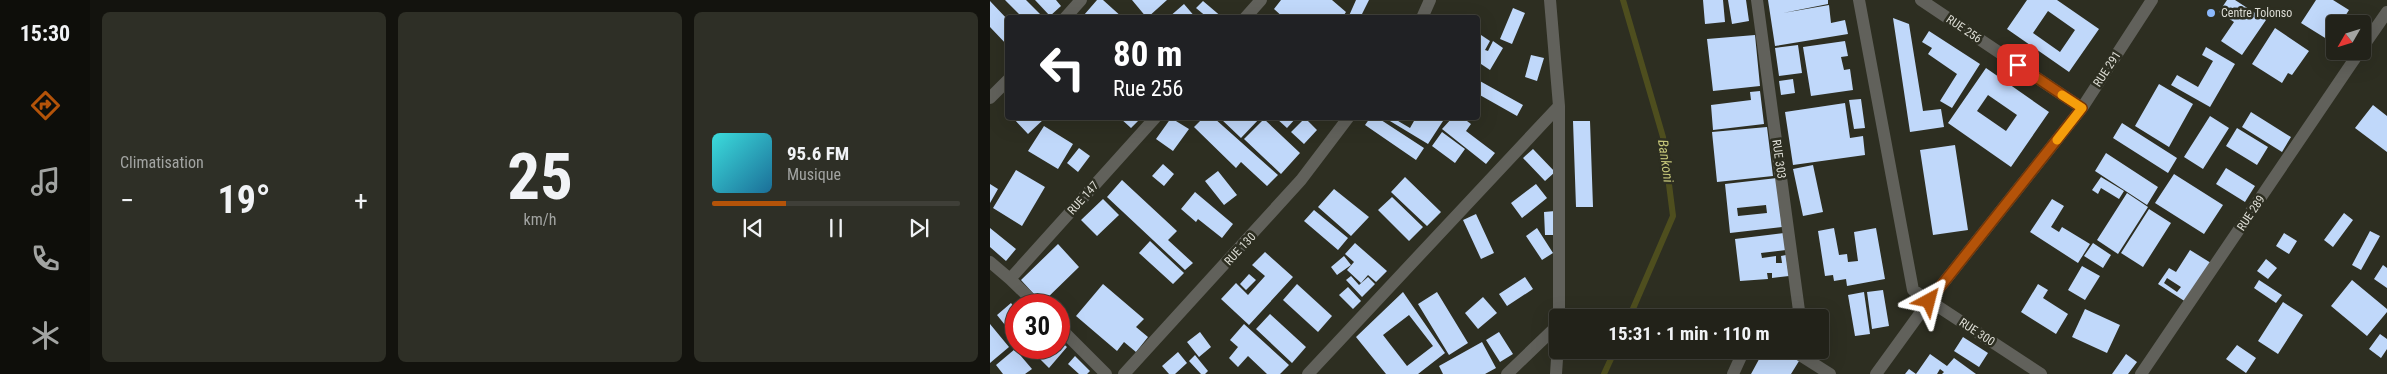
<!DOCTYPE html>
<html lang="fr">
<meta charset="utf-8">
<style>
body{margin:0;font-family:"Roboto Condensed",sans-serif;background:#2e2f26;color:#f1f3f6;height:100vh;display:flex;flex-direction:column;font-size:19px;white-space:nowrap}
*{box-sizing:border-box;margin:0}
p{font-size:16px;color:#a2a4a2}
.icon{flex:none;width:28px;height:28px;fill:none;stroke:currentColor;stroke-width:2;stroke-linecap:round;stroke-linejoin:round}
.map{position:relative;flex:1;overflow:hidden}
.panel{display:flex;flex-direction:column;gap:12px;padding:12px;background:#13130e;width:900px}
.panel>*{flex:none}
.top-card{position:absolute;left:15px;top:15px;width:475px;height:105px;border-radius:5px;box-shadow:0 5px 20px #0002,0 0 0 1px #3f3f38;background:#202124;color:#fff;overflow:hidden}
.needle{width:32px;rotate:231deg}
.fabs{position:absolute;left:1336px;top:15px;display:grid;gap:10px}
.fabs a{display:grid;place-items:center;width:45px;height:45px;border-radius:5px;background:#222219;box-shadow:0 5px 20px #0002,0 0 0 1px #3f3f38;font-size:25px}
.speed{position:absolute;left:15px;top:294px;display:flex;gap:10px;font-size:25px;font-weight:700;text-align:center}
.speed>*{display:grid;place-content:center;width:65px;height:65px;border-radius:50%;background:#222219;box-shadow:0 5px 20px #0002,0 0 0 1px #3f3f38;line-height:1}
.speed .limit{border:8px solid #d22;background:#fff;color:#111}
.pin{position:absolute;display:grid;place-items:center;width:42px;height:42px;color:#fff;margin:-21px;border-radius:10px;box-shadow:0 2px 8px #0006}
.me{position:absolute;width:55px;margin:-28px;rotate:38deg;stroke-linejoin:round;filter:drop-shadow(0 0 4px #0008)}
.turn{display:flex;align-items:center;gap:18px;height:105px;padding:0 25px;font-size:22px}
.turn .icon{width:65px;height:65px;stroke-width:2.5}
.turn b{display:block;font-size:35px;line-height:42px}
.big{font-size:38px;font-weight:700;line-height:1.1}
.panel .tile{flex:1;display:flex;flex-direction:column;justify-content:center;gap:8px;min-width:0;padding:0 18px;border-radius:8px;background:#2e2f26}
.panel .dial{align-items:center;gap:0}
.dial b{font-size:65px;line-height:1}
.song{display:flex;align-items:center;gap:15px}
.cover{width:60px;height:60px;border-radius:8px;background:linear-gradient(135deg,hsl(180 70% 55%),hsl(200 70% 35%))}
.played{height:5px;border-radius:2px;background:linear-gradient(90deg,#b45309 30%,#3f3f38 30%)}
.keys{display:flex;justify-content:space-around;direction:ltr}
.heat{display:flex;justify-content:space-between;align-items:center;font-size:28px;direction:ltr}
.panel .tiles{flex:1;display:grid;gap:12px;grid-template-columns:repeat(3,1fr)}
.trip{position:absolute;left:559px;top:309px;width:280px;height:50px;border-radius:5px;background:#222219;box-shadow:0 5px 20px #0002,0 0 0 1px #3f3f38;font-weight:700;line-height:50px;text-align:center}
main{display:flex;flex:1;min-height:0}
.menu{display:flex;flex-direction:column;width:90px;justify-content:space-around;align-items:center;background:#0e0e0a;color:#a2a4a2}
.menu .icon{width:35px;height:35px}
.menu .current{color:#b45309}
.menu b{font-size:22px;color:#f1f3f6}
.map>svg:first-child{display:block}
</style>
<main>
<nav class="menu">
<b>15:30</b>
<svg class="icon current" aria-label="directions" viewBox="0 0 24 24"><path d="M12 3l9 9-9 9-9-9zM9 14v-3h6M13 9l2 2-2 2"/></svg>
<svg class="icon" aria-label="music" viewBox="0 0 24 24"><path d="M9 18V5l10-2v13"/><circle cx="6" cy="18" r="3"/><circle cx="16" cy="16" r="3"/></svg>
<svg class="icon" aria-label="phone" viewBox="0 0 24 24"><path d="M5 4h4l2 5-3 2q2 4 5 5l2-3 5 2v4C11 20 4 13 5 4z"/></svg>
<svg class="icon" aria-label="climate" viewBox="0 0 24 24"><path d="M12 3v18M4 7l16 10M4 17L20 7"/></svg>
</nav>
<section class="panel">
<div class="tiles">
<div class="tile"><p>Climatisation</p>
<div class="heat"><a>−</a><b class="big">19°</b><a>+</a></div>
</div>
<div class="tile dial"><b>25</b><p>km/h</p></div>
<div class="tile">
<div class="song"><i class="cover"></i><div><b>95.6 FM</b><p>Musique</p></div></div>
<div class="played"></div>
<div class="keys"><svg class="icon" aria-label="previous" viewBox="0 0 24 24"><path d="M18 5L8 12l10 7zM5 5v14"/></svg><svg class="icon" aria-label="pause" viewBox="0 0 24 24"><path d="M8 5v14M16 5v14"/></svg><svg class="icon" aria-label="next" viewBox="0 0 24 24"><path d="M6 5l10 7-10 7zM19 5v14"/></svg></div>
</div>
</div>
</section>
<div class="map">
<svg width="1397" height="374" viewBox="0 0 1397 374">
<rect width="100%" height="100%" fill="#2d2e21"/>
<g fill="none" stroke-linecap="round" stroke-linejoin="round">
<path stroke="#4e4e1e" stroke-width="6" d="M 633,0 L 673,137 L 683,216 L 639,318
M 614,374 L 625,350"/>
</g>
<path fill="#c0d8fa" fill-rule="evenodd" d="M 15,0 L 36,0 L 54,18 L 33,18 Z
M 45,0 L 66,0 L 71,6 L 60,16 Z
M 107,0 L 113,0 L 133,18 L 97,18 L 94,15 Z
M 142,0 L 177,0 L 157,18 Z
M 291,0 L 342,0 L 356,12 L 352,18 L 294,18 L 284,9 Z
M 366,0 L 379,0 L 370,18 L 358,18 Z
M 713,0 L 733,0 L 735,22 L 715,24 Z
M 738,0 L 756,0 L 759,21 L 742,24 Z
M 778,0 L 838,0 L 838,4 L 793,13 L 839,5 L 841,23 L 855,20 L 858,34 L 785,46 Z
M 1037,0 L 1067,0 L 1109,29 L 1079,72 L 1017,29 ZM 1058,11 L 1085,30 L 1070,52 L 1043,33 Z
M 1237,0 L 1245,0 L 1276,20 L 1252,55 L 1231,41 L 1244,22 L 1229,12 Z
M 1326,0 L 1343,0 L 1359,10 L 1350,24 L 1345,24 L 1345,32 L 1340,41 L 1311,23 Z
M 0,1 L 18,20 L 18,46 L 0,27 Z
M 213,1 L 233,18 L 218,18 L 206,8 Z
M 194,4 L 206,18 L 178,18 Z
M 523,8 L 535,13 L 522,44 L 510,39 Z
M 903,18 L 919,24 L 933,111 L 951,109 L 954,127 L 920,132 Z
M 1285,28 L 1319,51 L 1302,75 L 1298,73 L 1292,83 L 1262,64 Z
M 939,31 L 990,64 L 962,108 L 950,101 L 967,74 L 938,54 L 942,48 L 932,42 Z
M 488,33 L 500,41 L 495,50 L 498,51 L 503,41 L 513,48 L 500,70 L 488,62 Z
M 765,35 L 770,86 L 723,91 L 717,39 Z
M 855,41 L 858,56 L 851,57 L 854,70 L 860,69 L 863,90 L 821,96 L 813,47 Z
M 808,45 L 812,73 L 789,76 L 785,48 Z
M 1216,47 L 1245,64 L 1220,107 L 1181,85 L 1187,75 L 1208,87 L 1223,61 L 1212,55 Z
M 541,55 L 554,58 L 547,81 L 535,77 Z
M 996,68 L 1059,112 L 1021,167 L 958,123 ZM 998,95 L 1027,115 L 1016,131 L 987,111 Z
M 803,79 L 805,93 L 791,95 L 789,81 Z
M 488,80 L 533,105 L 527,116 L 488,94 Z
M 1169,84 L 1203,104 L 1179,147 L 1145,126 Z
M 770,91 L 774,124 L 723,130 L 721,105 L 761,100 L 760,92 Z
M 871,99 L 875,128 L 864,129 L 859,100 Z
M 855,103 L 860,138 L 873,136 L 875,155 L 803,165 L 795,112 Z
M 1383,105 L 1397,116 L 1397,152 L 1365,128 Z
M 1261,112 L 1301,137 L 1292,152 L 1252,127 Z
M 1220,116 L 1239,128 L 1213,169 L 1194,157 Z
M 23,118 L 55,118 L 38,134 Z
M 130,118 L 151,118 L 141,128 Z
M 181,118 L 199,129 L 183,151 L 166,139 Z
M 213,118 L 224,118 L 288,175 L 277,186 L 251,162 L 246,168 L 204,127 Z
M 230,118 L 270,118 L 251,138 Z
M 286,118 L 306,118 L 297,128 Z
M 315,118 L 327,130 L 314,144 L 301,132 Z
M 380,118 L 388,118 L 434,148 L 426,160 L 375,125 Z
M 395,118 L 403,118 L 420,128 L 424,121 L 417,118 L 448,118 L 453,121 L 438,144 Z
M 462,118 L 473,118 L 481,124 L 476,131 L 505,153 L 496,164 L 452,129 Z
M 274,119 L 310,153 L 291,174 L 254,139 Z
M 583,121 L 600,121 L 603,207 L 586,207 Z
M 1132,123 L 1187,158 L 1178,173 L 1123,138 Z
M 54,126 L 83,144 L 68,169 L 38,151 Z
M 777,127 L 783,176 L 727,182 L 722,132 Z
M 1247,128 L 1278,147 L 1267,165 L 1236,146 Z
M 452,132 L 475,149 L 465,163 L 442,146 Z
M 965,145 L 978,230 L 943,235 L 930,150 Z
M 89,148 L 100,156 L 88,172 L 77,163 Z
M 543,149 L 565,172 L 555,181 L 533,158 Z
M 1116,153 L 1168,187 L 1157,205 L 1105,171 Z
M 173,164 L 184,174 L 174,186 L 162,176 Z
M 823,165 L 833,212 L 813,216 L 803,169 Z
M 1236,168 L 1265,186 L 1255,202 L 1226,184 Z
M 26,170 L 55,187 L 32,226 L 3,208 Z
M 228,171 L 247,195 L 234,205 L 215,181 Z
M 1184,174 L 1233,205 L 1214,234 L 1165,203 Z
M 415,177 L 451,212 L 437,226 L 401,192 Z
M 1111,177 L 1134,191 L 1129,199 L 1111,188 L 1108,194 L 1102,190 Z
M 787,178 L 792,227 L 740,233 L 735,184 ZM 776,205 L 777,213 L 748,216 L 747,208 Z
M 132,180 L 187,231 L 178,240 L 203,263 L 195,270 L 117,197 Z
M 0,184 L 8,189 L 0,203 Z
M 546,184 L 557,198 L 532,218 L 521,203 Z
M 344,189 L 379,217 L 361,236 L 328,207 Z
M 205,192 L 243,224 L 232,238 L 208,219 L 206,222 L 191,209 Z
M 1137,193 L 1158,207 L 1128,254 L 1107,240 Z
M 402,197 L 433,227 L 419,241 L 388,210 Z
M 113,199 L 129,215 L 107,236 L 91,220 Z
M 1062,199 L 1074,206 L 1061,227 L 1069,232 L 1072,227 L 1100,244 L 1088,263 L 1040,232 Z
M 1159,209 L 1181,223 L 1153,267 L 1131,253 Z
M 324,210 L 358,238 L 348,250 L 314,221 Z
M 565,211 L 567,235 L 555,235 L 554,212 Z
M 1354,213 L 1363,220 L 1343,247 L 1334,240 Z
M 486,214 L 504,253 L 491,259 L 473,220 Z
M 0,228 L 26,249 L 16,261 L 0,247 Z
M 547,228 L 563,253 L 552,260 L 536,236 Z
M 844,228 L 849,255 L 857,254 L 858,262 L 868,261 L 864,232 L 886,228 L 895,279 L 857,286 L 856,279 L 844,281 L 843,275 L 835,276 L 828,231 Z
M 1380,231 L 1390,236 L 1371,270 L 1362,265 Z
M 794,233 L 796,250 L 771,253 L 772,258 L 786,256 L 786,263 L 792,263 L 791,256 L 796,255 L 799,276 L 782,278 L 782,273 L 777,273 L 778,279 L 750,281 L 745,239 Z
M 1294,233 L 1307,241 L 1299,254 L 1286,246 Z
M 160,241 L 194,273 L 183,284 L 149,253 Z
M 365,243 L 397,271 L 386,282 L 378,275 L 371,283 L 357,270 L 364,262 L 355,254 Z
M 1103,243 L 1121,255 L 1113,268 L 1094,256 Z
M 68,244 L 89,267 L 52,303 L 31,280 Z
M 1200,250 L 1221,263 L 1196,302 L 1168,284 L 1179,268 L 1186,272 ZM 1177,278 L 1191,287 L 1187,292 L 1174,283 Z
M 275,252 L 303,277 L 259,325 L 231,299 L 246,283 L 258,295 L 275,276 L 262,265 Z
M 354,256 L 361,265 L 347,275 L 341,267 Z
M 1276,259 L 1287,268 L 1278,279 L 1267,271 Z
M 1393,265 L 1397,268 L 1397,288 L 1384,279 Z
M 1092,266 L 1110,276 L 1095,300 L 1078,290 Z
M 259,274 L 266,280 L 256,290 L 250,284 Z
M 361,276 L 369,285 L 378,277 L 385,284 L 372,297 L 356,280 Z
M 535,277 L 543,289 L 517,306 L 509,294 Z
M 1269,280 L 1292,295 L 1286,303 L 1264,288 Z
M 1362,280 L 1397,309 L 1397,312 L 1377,336 L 1341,306 Z
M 113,284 L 154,319 L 146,327 L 158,337 L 146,352 L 134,342 L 127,351 L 86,316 Z
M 307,284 L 342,316 L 328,332 L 293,300 Z
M 1048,284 L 1058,290 L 1053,298 L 1078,314 L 1066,334 L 1031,312 Z
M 358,287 L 371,301 L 363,309 L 349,295 Z
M 893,290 L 899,326 L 882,329 L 877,292 Z
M 413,292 L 455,353 L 428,374 L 396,374 L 366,337 ZM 419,315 L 443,346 L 417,366 L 393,335 Z
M 447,292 L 478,343 L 459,355 L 428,304 Z
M 874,292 L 880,334 L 865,336 L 858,295 Z
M 493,297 L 507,313 L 488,329 L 475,313 Z
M 1293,302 L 1313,315 L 1288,354 L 1268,341 Z
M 21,303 L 26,310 L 26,316 L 15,325 L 7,315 Z
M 1095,309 L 1130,325 L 1117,353 L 1082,337 Z
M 280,314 L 316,347 L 302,363 L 266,329 Z
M 0,324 L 19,347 L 0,363 Z
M 254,324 L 299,365 L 290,374 L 277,374 L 258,356 L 248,367 L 239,358 L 248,347 L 240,340 Z
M 210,332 L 221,347 L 209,357 L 197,342 Z
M 509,332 L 523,354 L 510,362 L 496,340 Z
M 1390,334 L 1397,339 L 1397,349 L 1391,358 L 1379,349 Z
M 973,337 L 998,353 L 989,367 L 964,351 Z
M 69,340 L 77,347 L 59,368 L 48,357 L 57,348 L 69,348 Z
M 492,342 L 506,368 L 495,374 L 453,374 L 449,366 Z
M 1247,345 L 1266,358 L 1256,373 L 1236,359 Z
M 25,349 L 42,369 L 35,374 L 13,374 L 6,365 Z
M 774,350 L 790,350 L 809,361 L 801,374 L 761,374 Z
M 188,352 L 197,363 L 185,374 L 179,374 L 172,366 Z
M 940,354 L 957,366 L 964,358 L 986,374 L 952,374 L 954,372 L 950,369 L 947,374 L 915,374 L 919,369 L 926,374 Z
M 1136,354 L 1147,362 L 1138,374 L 1122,374 Z
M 205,355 L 218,371 L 215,374 L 211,374 L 199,361 Z
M 85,356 L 100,371 L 97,374 L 89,374 L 78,364 Z"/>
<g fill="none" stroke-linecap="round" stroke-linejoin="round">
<path stroke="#61615b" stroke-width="12" d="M 560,0 L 569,106 L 569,318
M 767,0 L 810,318
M 869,0 L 923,290 L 1051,374
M 931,0 L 1092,108
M 75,18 L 91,0
M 255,18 L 271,0
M 432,18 L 440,0
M 1372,48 L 1397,12
M 0,98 L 18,80
M 0,262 L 20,279 L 47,305
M 20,279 L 165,118
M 69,327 L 116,374
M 802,350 L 840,374
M 134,374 L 311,180 L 358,118
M 318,374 L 569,106
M 517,374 L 568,325
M 566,374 L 568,344
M 743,374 L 754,350
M 886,374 L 939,301 L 1092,108 L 1162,0
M 1151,374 L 1370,51"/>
</g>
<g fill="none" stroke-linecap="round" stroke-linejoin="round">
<defs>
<path id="route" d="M 939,301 L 1092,108 L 1028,65"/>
</defs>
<use href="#route" stroke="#753606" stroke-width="12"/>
<use href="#route" stroke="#b45309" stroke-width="9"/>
<path stroke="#f59e0b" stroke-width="9" d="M 1067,140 L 1092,108 L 1072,95"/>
</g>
<circle fill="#8cb9fc" stroke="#2d2e21" stroke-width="2" cx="1221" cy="13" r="5"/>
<g text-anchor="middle" stroke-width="5" stroke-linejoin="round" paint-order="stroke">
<g font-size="12" fill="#dcdcd4" stroke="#2d2e21" text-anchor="start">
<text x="1231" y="17">Centre Tolonso</text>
</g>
<g font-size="12" fill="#dcdcd4" stroke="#2d2e21">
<text transform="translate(974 29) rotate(34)" y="4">RUE 256</text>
<text transform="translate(1117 69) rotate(-57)" y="4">RUE 291</text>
<text transform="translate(789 159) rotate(82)" y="4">RUE 303</text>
<text transform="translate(93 198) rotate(-48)" y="4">RUE 147</text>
<text transform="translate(1261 213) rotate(-56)" y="4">RUE 289</text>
<text transform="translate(250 249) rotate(-47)" y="4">RUE 130</text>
<text transform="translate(987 332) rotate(33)" y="4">RUE 300</text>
</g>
<g font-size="14" font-style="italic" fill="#c4c579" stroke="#2d2e21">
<text transform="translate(676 161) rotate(82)" y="5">Bankoni</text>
</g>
</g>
</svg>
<div class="fabs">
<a><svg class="needle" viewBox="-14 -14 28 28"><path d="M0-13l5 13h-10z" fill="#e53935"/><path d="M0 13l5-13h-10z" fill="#a2a4a2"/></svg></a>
</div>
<div class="speed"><div class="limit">30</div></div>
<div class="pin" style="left:1028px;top:65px;background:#d93025"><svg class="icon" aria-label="arrive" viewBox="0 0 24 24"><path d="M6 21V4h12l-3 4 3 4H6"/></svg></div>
<svg class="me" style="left:939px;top:301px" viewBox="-20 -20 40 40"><path d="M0-17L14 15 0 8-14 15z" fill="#b45309" stroke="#fff" stroke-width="4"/></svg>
<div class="trip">15:31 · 1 min · 110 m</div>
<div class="top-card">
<div class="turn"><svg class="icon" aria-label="left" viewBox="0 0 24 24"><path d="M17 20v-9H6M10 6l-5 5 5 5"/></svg><div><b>80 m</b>Rue 256</div></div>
</div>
</div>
</main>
